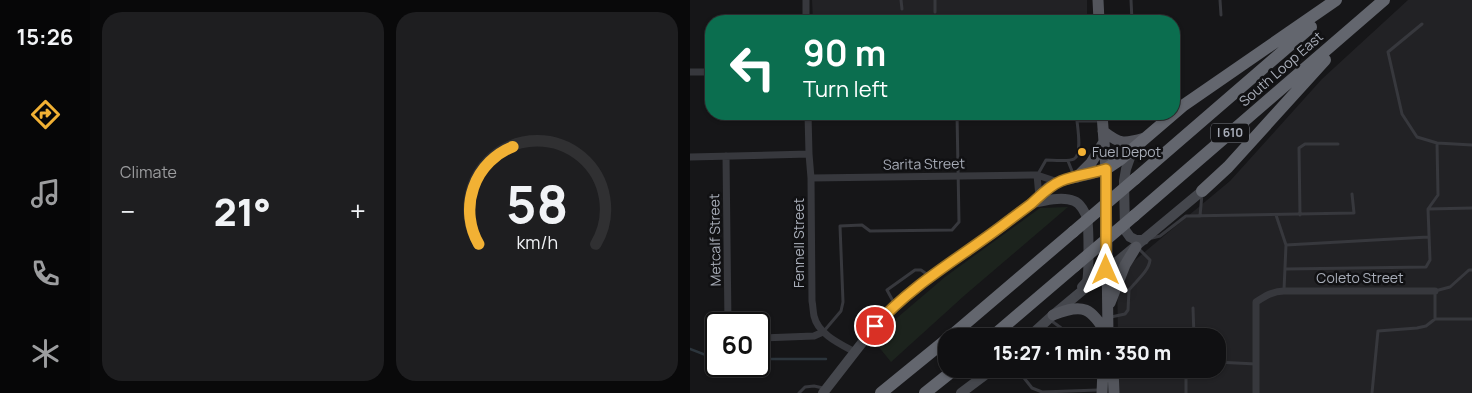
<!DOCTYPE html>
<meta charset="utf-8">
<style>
body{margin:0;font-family:Manrope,sans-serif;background:#1e1e20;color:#f1f3f6;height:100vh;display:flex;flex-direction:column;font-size:19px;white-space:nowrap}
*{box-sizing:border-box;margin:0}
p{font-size:16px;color:#9c9d9f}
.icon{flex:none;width:28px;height:28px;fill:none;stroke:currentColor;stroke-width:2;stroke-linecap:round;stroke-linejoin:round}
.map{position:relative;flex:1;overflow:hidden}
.drawer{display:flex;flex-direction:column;gap:12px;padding:12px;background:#09090a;width:600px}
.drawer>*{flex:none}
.banner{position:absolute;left:15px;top:15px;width:475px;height:105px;border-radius:20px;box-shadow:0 1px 4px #0004,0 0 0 1px #303032;background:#0b6e4f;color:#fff;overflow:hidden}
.speed{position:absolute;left:15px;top:312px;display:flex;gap:10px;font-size:25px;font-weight:700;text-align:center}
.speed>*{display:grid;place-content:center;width:65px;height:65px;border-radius:50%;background:#101012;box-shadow:0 1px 4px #0004,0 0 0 1px #303032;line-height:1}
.speed .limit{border:2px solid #111;border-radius:8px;background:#fff;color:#111}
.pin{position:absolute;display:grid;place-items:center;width:42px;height:42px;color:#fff;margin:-21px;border:2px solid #fff;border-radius:50%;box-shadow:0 1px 5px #0007}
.me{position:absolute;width:55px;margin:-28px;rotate:0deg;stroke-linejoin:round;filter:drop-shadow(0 0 4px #0008)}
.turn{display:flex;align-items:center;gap:18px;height:105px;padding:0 15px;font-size:22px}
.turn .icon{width:65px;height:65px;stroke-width:2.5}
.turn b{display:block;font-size:35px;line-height:42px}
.big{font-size:38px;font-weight:800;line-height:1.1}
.drawer .tile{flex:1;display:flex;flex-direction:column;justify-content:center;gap:8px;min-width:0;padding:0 18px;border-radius:20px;background:#1e1e20}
.drawer .dial{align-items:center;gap:0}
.dial svg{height:130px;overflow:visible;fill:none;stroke:#303032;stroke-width:7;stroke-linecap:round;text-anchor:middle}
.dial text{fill:#f1f3f6;stroke:none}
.heat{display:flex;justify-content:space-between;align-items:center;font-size:28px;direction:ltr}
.drawer .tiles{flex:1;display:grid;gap:12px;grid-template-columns:repeat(2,1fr)}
.trip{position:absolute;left:248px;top:328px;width:288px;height:50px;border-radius:20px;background:#101012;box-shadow:0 1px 4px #0004,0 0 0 1px #303032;font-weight:800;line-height:50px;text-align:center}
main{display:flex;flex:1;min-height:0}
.tabs{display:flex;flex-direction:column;width:90px;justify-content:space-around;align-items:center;background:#060607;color:#9c9d9f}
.tabs .icon{width:35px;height:35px}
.tabs .current{color:#f2b134}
.tabs b{font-size:22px;color:#f1f3f6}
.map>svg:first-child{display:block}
</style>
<main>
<nav class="tabs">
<b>15:26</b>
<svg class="icon current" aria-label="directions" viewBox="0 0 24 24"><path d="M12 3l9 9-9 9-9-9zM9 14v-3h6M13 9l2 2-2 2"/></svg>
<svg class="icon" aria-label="music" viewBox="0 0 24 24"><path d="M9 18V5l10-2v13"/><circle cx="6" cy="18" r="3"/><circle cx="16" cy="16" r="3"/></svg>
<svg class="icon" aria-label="phone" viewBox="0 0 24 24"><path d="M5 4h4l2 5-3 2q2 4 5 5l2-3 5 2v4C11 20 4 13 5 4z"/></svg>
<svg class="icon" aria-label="climate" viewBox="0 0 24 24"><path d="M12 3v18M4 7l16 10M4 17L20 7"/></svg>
</nav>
<section class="drawer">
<div class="tiles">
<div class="tile"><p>Climate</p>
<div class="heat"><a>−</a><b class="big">21°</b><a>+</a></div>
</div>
<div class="tile dial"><svg viewBox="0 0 100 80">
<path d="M14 69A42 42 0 1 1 86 69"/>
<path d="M14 69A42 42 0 0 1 35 9" stroke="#f2b134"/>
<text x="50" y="56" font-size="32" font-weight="700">58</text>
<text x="50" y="72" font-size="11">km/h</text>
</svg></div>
</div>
</section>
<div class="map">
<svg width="782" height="393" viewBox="0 0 782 393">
<rect width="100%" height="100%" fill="#161618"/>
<path fill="#222225" d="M 122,0 L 397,0 L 397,21 L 123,21 Z
M 718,0 L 782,0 L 782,393 L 429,393 L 429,369 L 526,369 L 526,336 L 428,336 L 427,275 L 540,181 L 632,79 Z"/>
<path fill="#1c231d" d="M 378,207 L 275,295 L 201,362 L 184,341 L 208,317 L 255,277 L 350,208 Z"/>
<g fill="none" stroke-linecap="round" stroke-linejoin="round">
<path stroke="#2c353c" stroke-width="2.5" d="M 0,349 L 26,359
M 69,359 L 136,359"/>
<path stroke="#37383d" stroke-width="3" d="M 211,0 L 212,9
M 245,0 L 245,12
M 441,0 L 442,21
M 530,0 L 531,15
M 732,24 L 698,52 L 712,114 L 727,137 L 747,143 L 782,145
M 378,161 L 384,176
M 348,174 L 356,160 C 362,160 379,162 384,159 C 392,155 388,130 387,121 L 409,121
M 738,209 L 782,208
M 586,215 L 596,245 L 594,290
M 610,215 L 609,148 L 615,144 L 648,144
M 510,216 L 512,194
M 462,238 L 470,236 L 496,216 L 664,213 L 662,194
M 596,245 L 738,237
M 596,269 L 736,267 L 740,260 L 738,209 L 748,195 L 747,143
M 427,288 L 439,290
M 204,303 L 197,290 L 225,270 L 231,270 L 238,275
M 503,308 L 504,336
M 421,317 L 435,314 L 438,310 L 439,290 C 446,281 459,271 460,260 L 448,248
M 359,319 L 382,336
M 745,319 L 745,291 L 760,287 L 779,270 L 782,270
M 134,331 L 151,311 L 153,302 L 150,226 L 172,225 L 180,231 L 262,230 L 269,222 L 267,114
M 362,336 L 371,329
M 526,362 L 566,364
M 327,369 L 342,388 L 352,392 L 408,390
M 386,369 L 410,371
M 109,393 L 115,387 L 124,386 L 133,388
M 496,393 L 496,369
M 682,393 L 688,331 L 727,328 L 736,326 L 745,319 L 782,319"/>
<path stroke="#37383d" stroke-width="7" d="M 116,0 L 116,21
M 0,72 L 21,72
M 118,114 L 119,154 L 121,178 L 122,301 C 123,306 123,311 124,316 C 128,334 150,344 165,352
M 36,156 L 38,324
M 0,157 L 119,154
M 347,175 L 349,197
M 121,178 L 341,175 L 347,175 L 368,182
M 69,338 L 124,336 L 133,332
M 566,393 L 566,302 C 575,296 583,291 594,291 L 745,291"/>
<path stroke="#45474d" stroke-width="10" d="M 443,149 L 436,169 L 434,181 L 435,230 L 440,237 L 446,240 L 454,240
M 342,203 C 354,201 372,196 384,201 C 390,203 396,213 397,219 C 399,226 399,275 397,281 C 396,283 394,285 392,287
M 340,336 L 363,315 L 512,191
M 133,393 L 175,339 L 195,314 L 240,277 L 305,232 L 342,203 L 358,187 L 371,181 L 402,174 L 416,169
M 271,393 L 303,369"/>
<path stroke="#53555c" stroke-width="11" d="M 408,0 L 409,21
M 412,114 L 416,169 L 418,336
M 413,131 C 431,145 434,144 455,138
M 387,177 L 401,163 L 414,142
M 420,303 L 435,265 L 446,247
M 363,315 C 396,302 400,309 418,335
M 423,369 L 424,393
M 412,393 L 413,369"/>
<path stroke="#63666e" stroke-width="12" d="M 416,169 L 431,159 L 494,105 L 646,0
M 445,179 L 621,27
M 512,191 L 538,167 L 635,60
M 444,216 L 694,0
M 261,336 L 383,232
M 303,336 L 385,266
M 191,393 L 256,340
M 235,393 L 265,369"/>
<path stroke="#63666e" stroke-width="12" d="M 383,232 L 445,179
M 385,266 L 444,216"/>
</g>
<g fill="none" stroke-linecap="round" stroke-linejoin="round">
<defs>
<path id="route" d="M 185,326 C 222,284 273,256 317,222 C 325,216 333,210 341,204 C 351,195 359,186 371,181 C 385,175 401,174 416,169 L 416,270"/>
</defs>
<use href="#route" stroke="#9d7322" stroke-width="12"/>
<use href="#route" stroke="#f2b134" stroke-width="9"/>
</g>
<circle fill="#f2b134" stroke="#111113" stroke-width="2" cx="392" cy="152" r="5"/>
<g text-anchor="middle" stroke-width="5" stroke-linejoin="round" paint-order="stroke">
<rect fill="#111113" stroke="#7b7e86" stroke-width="1" x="521" y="123.5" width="38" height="19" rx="4"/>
<g font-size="12" font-weight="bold" fill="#a8adb8">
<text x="540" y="137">I 610</text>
</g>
<g font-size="14" fill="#a8adb8" stroke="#111113">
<text transform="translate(591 69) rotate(-41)" y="5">South Loop East</text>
<text transform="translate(234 164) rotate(-1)" y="5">Sarita Street</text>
<text transform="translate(25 240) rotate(-91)" y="5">Metcalf Street</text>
<text transform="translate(109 243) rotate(-90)" y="5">Fennell Street</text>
<text x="670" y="283">Coleto Street</text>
</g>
<g font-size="14" fill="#a8adb8" stroke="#111113" text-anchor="start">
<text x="402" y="157">Fuel Depot</text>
</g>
</g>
</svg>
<div class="speed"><div class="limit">60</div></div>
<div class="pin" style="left:185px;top:326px;background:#d93025"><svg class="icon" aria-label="arrive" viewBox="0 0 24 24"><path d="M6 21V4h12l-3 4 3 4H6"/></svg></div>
<svg class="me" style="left:416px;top:270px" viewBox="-20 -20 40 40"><path d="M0-17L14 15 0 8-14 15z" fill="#f2b134" stroke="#fff" stroke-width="4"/></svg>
<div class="trip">15:27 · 1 min · 350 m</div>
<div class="banner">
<div class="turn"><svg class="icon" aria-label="left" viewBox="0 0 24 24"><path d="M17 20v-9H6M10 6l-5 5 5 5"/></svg><div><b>90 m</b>Turn left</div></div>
</div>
</div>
</main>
